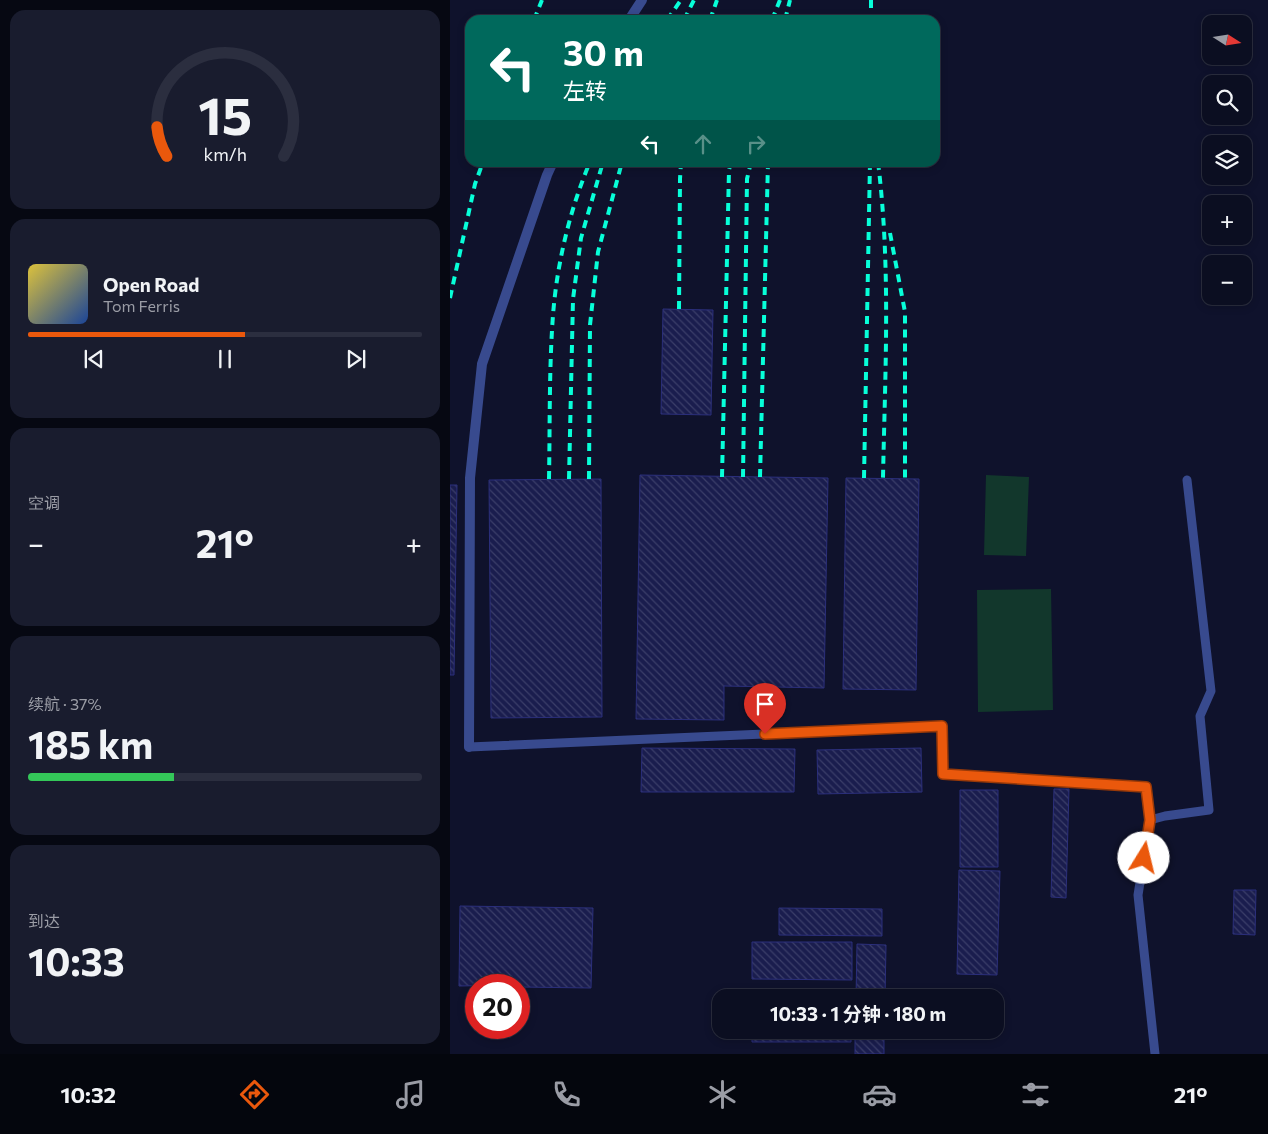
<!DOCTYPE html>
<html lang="zh">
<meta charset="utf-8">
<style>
body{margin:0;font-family:Commissioner,"Noto Sans SC",sans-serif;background:#191c2e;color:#f1f3f6;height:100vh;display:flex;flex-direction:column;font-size:19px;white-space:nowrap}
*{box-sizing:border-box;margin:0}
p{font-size:16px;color:#9a9ca5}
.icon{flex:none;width:28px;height:28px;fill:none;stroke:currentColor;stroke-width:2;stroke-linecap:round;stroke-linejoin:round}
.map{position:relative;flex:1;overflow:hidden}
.drawer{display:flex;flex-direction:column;gap:10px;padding:10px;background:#060812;width:450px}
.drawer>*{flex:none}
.banner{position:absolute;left:15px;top:15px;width:475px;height:152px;border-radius:15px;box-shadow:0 2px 8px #0003,0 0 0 1px #2b2e3f;background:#00695c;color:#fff;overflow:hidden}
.needle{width:32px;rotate:102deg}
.tools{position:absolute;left:752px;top:15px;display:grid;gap:10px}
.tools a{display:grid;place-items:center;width:50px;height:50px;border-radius:10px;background:#0b0e21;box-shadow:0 2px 8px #0003,0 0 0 1px #2b2e3f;font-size:25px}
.speed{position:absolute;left:15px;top:974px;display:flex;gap:10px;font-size:25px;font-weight:700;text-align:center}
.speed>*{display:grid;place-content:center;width:65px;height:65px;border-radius:50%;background:#0b0e21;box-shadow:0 2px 8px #0003,0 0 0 1px #2b2e3f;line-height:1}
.speed .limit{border:8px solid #d22;background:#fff;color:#111}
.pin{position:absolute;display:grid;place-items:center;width:42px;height:42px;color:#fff;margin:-51px -21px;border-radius:50% 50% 50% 0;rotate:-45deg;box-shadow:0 0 5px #0007}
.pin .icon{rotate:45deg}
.me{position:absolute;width:55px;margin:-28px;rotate:9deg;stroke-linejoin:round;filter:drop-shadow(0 0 4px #0008)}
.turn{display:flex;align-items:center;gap:18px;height:105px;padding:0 15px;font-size:22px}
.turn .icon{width:65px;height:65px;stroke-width:2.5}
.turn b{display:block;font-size:35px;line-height:42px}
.lanes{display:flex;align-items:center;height:48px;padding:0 15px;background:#0003;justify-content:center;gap:25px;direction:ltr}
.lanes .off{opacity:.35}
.big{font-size:38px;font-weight:700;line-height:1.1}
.drawer .tile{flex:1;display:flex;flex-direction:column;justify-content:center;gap:8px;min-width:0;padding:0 18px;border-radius:15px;background:#191c2e}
.drawer .dial{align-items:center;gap:0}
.dial svg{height:130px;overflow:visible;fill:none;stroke:#2b2e3f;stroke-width:7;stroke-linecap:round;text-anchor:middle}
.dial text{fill:#f1f3f6;stroke:none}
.song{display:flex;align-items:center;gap:15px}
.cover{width:60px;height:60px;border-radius:8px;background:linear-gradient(135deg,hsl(50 70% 55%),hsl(220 70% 35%))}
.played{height:5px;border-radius:2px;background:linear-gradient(90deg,#ea580c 55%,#2b2e3f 55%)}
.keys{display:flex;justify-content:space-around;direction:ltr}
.heat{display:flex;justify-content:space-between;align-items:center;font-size:28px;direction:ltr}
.charge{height:8px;border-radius:4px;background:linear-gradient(90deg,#34c759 37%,#2b2e3f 0)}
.trip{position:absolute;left:262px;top:989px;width:292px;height:50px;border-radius:15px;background:#0b0e21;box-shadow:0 2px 8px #0003,0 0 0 1px #2b2e3f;font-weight:700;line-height:50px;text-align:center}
.tabs{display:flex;height:80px;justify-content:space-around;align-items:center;background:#04060d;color:#9a9ca5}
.tabs .icon{width:35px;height:35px}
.tabs .active{color:#ea580c}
.tabs b{font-size:22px;color:#f1f3f6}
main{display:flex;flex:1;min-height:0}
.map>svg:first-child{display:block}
</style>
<main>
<section class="drawer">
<div class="tile dial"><svg viewBox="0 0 100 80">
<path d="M14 69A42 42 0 1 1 86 69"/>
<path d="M14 69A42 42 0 0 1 8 51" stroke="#ea580c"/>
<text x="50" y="56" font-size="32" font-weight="700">15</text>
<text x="50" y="72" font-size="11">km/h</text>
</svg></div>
<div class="tile">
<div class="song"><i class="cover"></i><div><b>Open Road</b><p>Tom Ferris</p></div></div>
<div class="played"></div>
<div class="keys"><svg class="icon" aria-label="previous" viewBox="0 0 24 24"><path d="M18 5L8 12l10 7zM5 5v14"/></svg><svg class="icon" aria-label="pause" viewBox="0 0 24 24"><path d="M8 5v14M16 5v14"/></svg><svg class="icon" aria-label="next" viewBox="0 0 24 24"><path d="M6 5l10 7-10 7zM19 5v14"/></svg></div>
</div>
<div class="tile"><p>空调</p>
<div class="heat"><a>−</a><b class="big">21°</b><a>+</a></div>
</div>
<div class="tile"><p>续航 · 37%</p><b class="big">185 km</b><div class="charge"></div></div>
<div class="tile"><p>到达</p><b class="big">10:33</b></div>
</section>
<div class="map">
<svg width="818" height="1054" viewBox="0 0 818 1054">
<defs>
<pattern id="building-back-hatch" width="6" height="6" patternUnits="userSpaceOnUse" patternTransform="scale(1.25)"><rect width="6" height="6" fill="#1a1d4e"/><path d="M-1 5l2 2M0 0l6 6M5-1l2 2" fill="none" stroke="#3b3e69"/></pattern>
</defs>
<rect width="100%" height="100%" fill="#0f122c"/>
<path fill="#12372c" d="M 536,475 L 579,477 L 576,556 L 534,555 Z
M 601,589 L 603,710 L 528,712 L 527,590 Z"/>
<path fill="url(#building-back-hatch)" stroke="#2b2f7c" d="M 772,135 L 790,136 L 790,144 L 772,144 Z
M 771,176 L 788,176 L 788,184 L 770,183 Z
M 213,309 L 263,310 L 261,415 L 211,414 Z
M 190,475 L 378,478 L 374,688 L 274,686 L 274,720 L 186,719 Z
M 396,478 L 469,479 L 466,690 L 393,689 Z
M 151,479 L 152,717 L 41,718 L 39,480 Z
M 0,485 L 7,485 L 4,675 L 0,675 Z
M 192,748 L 345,749 L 344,792 L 191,792 Z
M 471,748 L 472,792 L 368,794 L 367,750 Z
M 604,789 L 619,789 L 616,898 L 601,897 Z
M 510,790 L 548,790 L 548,867 L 510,867 Z
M 509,870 L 550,871 L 547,975 L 507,974 Z
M 784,890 L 806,890 L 805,935 L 783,934 Z
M 10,906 L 143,908 L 141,988 L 69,987 L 69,985 L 9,986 Z
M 329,908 L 432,909 L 432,936 L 329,935 Z
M 302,942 L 402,942 L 402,980 L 302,979 Z
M 407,944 L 436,945 L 435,998 L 406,998 Z
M 302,1030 L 401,1030 L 401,1042 L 302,1042 Z
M 405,1030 L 434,1030 L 434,1054 L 405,1054 Z"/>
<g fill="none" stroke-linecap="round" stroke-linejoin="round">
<path stroke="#384a8e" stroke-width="9" d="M 19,747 L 492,726 L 493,773 L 696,787 L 700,820
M 705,1054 L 688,895 L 700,820 L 715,816 L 759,810 L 750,716 L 761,691 L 737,480"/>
<path stroke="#384a8e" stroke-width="10" d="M 179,20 L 192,0
M 19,747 L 20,478 L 32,364 L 97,175 L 103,162"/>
<path stroke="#07ffd9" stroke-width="4" stroke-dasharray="8 6" stroke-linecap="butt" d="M 421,0 L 421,20
M 84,20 L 92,0
M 217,20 L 231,0
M 234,20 L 244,0
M 260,20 L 267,0
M 322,20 L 330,0
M 335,20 L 340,0
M 428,162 C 441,267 435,373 433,478
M 440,233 L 455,312 L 455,479
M 0,298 L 25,184 L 33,162
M 229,309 L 230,179 L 231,162
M 272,477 L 279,170 L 281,162
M 293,477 L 297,179 L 301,162
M 310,477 L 318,162
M 414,478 L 420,162
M 99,479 C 100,425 99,369 103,315 C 107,263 120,209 140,162
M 119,479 L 123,299 L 131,238 L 153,162
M 139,479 L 140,325 L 148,252 L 172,162"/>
</g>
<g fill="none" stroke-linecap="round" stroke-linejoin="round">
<defs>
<path id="route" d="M 315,734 L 492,726 L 493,774 L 696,787 L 700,820 L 694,858"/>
</defs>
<use href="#route" stroke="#983908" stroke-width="12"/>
<use href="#route" stroke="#ea580c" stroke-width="9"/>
</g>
</svg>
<div class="tools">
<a><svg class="needle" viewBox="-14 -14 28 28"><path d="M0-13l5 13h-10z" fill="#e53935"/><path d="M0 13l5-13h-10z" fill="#9a9ca5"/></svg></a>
<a><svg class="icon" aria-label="search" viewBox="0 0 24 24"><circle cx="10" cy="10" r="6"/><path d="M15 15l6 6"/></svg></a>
<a><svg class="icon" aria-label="layers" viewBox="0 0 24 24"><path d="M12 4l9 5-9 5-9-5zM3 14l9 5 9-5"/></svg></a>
<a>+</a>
<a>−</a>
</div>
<div class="speed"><div class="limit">20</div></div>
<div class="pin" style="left:315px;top:734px;background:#d93025"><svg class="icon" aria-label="arrive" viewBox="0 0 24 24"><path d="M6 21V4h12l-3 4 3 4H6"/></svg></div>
<svg class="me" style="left:694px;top:858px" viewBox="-20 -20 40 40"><circle r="19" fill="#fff"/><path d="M0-13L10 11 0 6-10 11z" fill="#ea580c"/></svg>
<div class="trip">10:33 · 1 分钟 · 180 m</div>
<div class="banner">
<div class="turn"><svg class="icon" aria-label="left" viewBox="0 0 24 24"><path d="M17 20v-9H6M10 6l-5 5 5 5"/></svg><div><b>30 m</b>左转</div></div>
<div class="lanes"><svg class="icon" aria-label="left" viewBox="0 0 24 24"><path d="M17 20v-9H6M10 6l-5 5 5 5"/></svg><svg class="icon off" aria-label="ahead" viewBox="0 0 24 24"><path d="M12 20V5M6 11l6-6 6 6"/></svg><svg class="icon off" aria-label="right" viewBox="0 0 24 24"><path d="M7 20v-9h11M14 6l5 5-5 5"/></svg></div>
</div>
</div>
</main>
<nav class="tabs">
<b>10:32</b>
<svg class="icon active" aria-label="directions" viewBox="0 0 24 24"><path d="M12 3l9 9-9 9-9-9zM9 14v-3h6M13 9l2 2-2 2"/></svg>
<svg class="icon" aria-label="music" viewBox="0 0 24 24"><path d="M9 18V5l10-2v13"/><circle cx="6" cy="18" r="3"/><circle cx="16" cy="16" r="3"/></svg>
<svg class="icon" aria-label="phone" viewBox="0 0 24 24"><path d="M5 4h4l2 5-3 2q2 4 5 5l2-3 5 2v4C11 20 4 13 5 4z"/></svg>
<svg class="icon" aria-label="climate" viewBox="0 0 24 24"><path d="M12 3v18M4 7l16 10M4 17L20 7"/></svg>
<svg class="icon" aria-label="car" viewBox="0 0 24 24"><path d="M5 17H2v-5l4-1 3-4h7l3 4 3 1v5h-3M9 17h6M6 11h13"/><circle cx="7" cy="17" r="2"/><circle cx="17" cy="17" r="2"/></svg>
<svg class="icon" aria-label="filters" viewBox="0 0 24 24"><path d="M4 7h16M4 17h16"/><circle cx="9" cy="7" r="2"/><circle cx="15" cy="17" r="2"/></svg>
<b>21°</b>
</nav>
